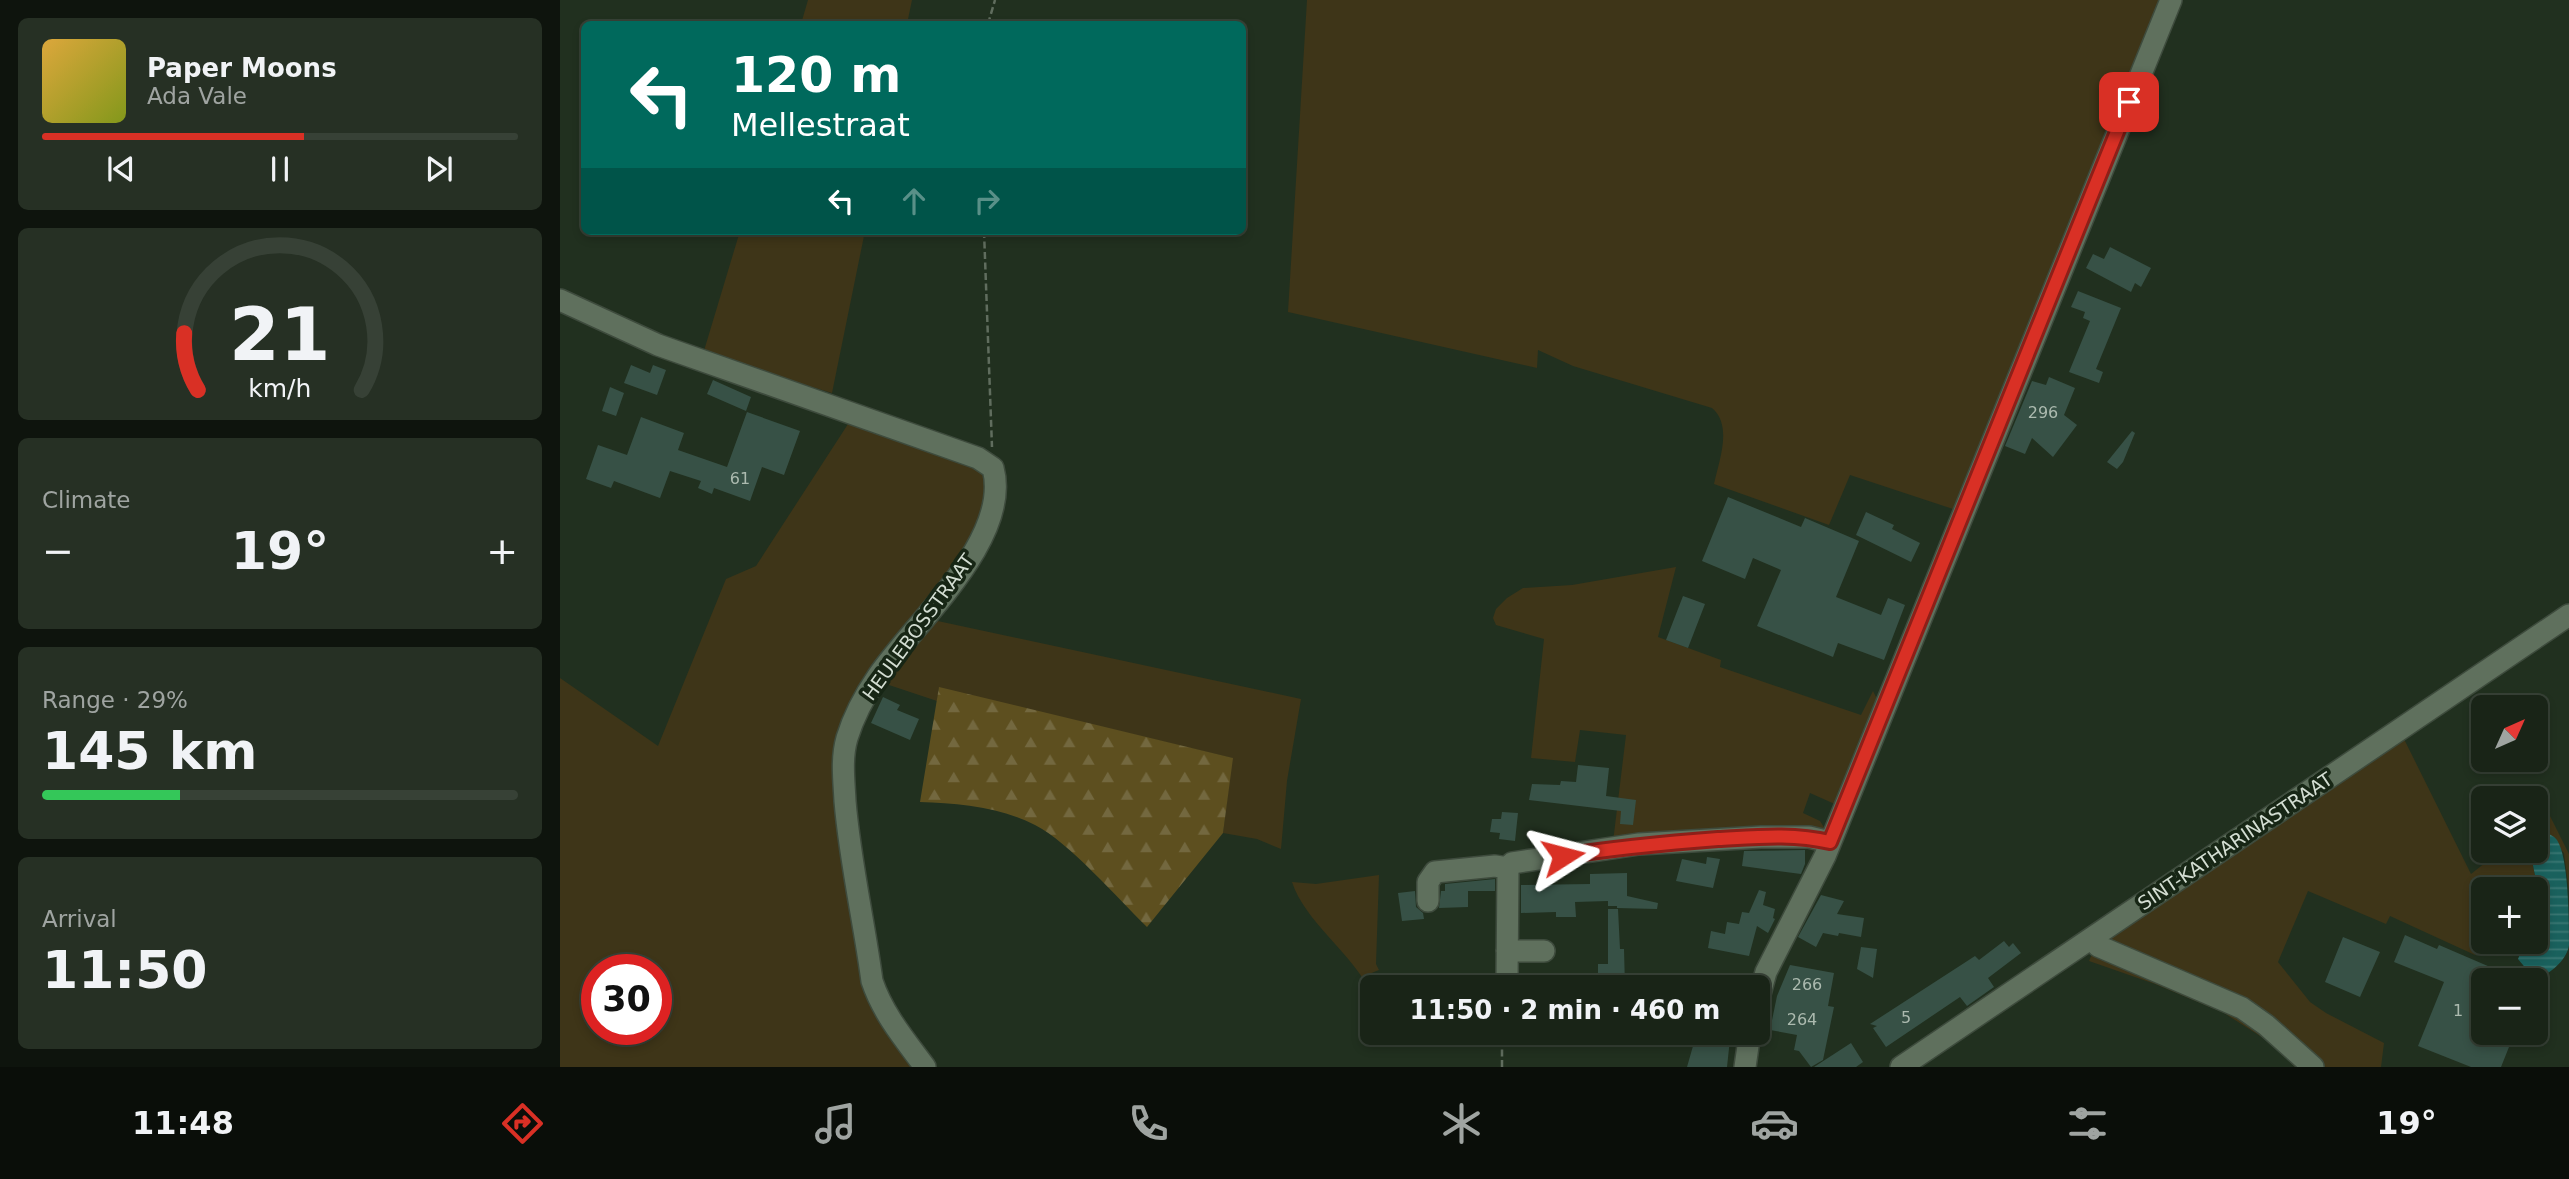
<!DOCTYPE html>
<meta charset="utf-8">
<style>
body{margin:0;font-family:"DejaVu Sans",sans-serif;background:#263024;color:#f1f3f6;height:100vh;display:flex;flex-direction:column;font-size:26px;white-space:nowrap}
*{box-sizing:border-box;margin:0}
p{font-size:23px;color:#9fa4a1}
.icon{flex:none;width:38px;height:38px;fill:none;stroke:currentColor;stroke-width:2;stroke-linecap:round;stroke-linejoin:round}
.map{position:relative;flex:1;overflow:hidden}
.details{display:flex;flex-direction:column;gap:18px;padding:18px;background:#0e140d;width:560px}
.details>*{flex:none}
.guide{position:absolute;left:21px;top:21px;width:665px;height:214px;border-radius:10px;box-shadow:0 4px 10px #0003,0 0 0 2px #374136;background:#00695c;color:#fff;overflow:hidden}
.needle{width:46px;rotate:45deg}
.controls{position:absolute;left:1911px;top:695px;display:grid;gap:14px}
.controls a{display:grid;place-items:center;width:77px;height:77px;border-radius:10px;background:#192417;box-shadow:0 4px 10px #0003,0 0 0 2px #374136;font-size:35px}
.speed{position:absolute;left:21px;top:954px;display:flex;gap:14px;font-size:35px;font-weight:700;text-align:center}
.speed>*{display:grid;place-content:center;width:91px;height:91px;border-radius:50%;background:#192417;box-shadow:0 4px 10px #0003,0 0 0 2px #374136;line-height:1}
.speed .limit{border:10px solid #d22;background:#fff;color:#111}
.pin{position:absolute;display:grid;place-items:center;width:60px;height:60px;color:#fff;margin:-30px;border-radius:14px;box-shadow:0 4px 10px #0006}
.me{position:absolute;width:77px;margin:-38px;rotate:81deg;stroke-linejoin:round;filter:drop-shadow(0 0 5px #0008)}
.turn{display:flex;align-items:center;gap:24px;height:147px;padding:0 35px;font-size:32px}
.turn .icon{width:91px;height:91px;stroke-width:2.5}
.turn b{display:block;font-size:49px;line-height:60px}
.lanes{display:flex;align-items:center;height:66px;padding:0 35px;background:#0003;justify-content:center;gap:35px;direction:ltr}
.lanes .off{opacity:.35}
.big{font-size:52px;font-weight:700;line-height:1.1}
.details .widget{flex:1;display:flex;flex-direction:column;justify-content:center;gap:10px;min-width:0;padding:0 24px;border-radius:10px;background:#263024}
.details .dial{align-items:center;gap:0}
.dial svg{height:182px;overflow:visible;fill:none;stroke:#374136;stroke-width:7;stroke-linecap:round;text-anchor:middle}
.dial text{fill:#f1f3f6;stroke:none}
.song{display:flex;align-items:center;gap:21px}
.cover{width:84px;height:84px;border-radius:10px;background:linear-gradient(135deg,hsl(40 70% 55%),hsl(70 70% 35%))}
.played{height:7px;border-radius:4px;background:linear-gradient(90deg,#d93025 55%,#374136 55%)}
.keys{display:flex;justify-content:space-around;direction:ltr}
.heat{display:flex;justify-content:space-between;align-items:center;font-size:38px;direction:ltr}
.charge{height:10px;border-radius:5px;background:linear-gradient(90deg,#34c759 29%,#374136 0)}
.trip{position:absolute;left:800px;top:975px;width:410px;height:70px;border-radius:10px;background:#192417;box-shadow:0 4px 10px #0003,0 0 0 2px #374136;font-weight:700;line-height:70px;text-align:center}
.menu{display:flex;height:112px;justify-content:space-around;align-items:center;background:#0a0e09;color:#9fa4a1}
.menu .icon{width:49px;height:49px}
.menu .selected{color:#d93025}
.menu b{font-size:32px;color:#f1f3f6}
main{display:flex;flex:1;min-height:0}
.map>svg:first-child{display:block}
</style>
<main>
<section class="details">
<div class="widget">
<div class="song"><i class="cover"></i><div><b>Paper Moons</b><p>Ada Vale</p></div></div>
<div class="played"></div>
<div class="keys"><svg class="icon" aria-label="previous" viewBox="0 0 24 24"><path d="M18 5L8 12l10 7zM5 5v14"/></svg><svg class="icon" aria-label="pause" viewBox="0 0 24 24"><path d="M8 5v14M16 5v14"/></svg><svg class="icon" aria-label="next" viewBox="0 0 24 24"><path d="M6 5l10 7-10 7zM19 5v14"/></svg></div>
</div>
<div class="widget dial"><svg viewBox="0 0 100 80">
<path d="M14 69A42 42 0 1 1 86 69"/>
<path d="M14 69A42 42 0 0 1 8 44" stroke="#d93025"/>
<text x="50" y="56" font-size="32" font-weight="700">21</text>
<text x="50" y="72" font-size="11">km/h</text>
</svg></div>
<div class="widget"><p>Climate</p>
<div class="heat"><a>−</a><b class="big">19°</b><a>+</a></div>
</div>
<div class="widget"><p>Range · 29%</p><b class="big">145 km</b><div class="charge"></div></div>
<div class="widget"><p>Arrival</p><b class="big">11:50</b></div>
</section>
<div class="map">
<svg width="2009" height="1067" viewBox="0 0 2009 1067">
<defs>
<pattern id="forest-firs" width="22" height="20" patternUnits="userSpaceOnUse" patternTransform="scale(1.75)"><rect width="22" height="20" fill="#5d4f1f"/><path d="M5 1l3.5 6h-7zM16 11l3.5 6h-7z" fill="#73683f"/></pattern>
<pattern id="water-rules" width="6" height="5" patternUnits="userSpaceOnUse" patternTransform="scale(1.75)"><rect width="6" height="5" fill="#1a615d"/><path d="M0 2.5h6" fill="none" stroke="#3a7773"/></pattern>
</defs>
<rect width="100%" height="100%" fill="#21301f"/>
<path fill="#3e3518" fill-rule="evenodd" d="M 248,0 L 352,0 L 347,24 L 241,24 Z
M 747,0 L 1603,0 L 1396,510 L 1290,475 L 1269,525 L 1154,484 C 1159,460 1173,426 1152,408 L 1013,366 L 978,350 L 977,368 L 728,312 Z
M 180,231 L 305,231 L 272,393 L 143,354 Z
M 290,421 L 400,459 L 419,470 L 427,483 L 427,499 L 403,555 L 296,692 L 282,717 L 276,749 L 308,991 L 358,1067 L 0,1067 L 0,678 L 98,746 L 166,579 L 196,566 ZM 37,970 L 96,970 L 96,1029 L 37,1029 Z
M 1116,567 L 1098,637 L 1161,660 L 1160,667 L 1301,715 L 1313,691 L 1319,703 L 1277,805 L 1250,793 L 1243,813 L 1260,821 L 1265,829 L 1053,842 L 1066,735 L 1020,730 L 1015,762 L 971,758 L 984,639 L 936,625 L 933,618 L 936,609 L 947,598 L 963,588 L 1012,585 Z
M 373,620 L 741,699 L 727,781 L 721,849 L 697,839 L 663,833 L 672,758 L 379,688 L 377,701 L 323,683 Z
M 1844,739 L 1911,874 L 1940,851 L 1970,851 L 1976,880 L 1976,891 L 1923,889 L 1923,942 L 1929,942 L 1915,955 L 1830,916 L 1826,924 L 1748,891 L 1718,962 L 1750,1002 L 1766,1013 L 1824,1043 L 1821,1067 L 1763,1067 L 1695,1007 L 1552,945 L 1552,937 Z
M 1988,812 L 2009,854 L 2009,892 L 2004,853 L 1984,831 L 1976,833 L 1976,822 Z
M 819,875 L 816,964 L 819,970 L 809,974 L 815,987 L 812,987 L 812,994 C 793,954 745,922 732,882 L 756,884 Z
M 1532,954 L 1685,1016 L 1745,1067 L 1735,1067 L 1708,1041 L 1664,1013 L 1595,984 L 1529,961 Z"/>
<path fill="url(#forest-firs)" d="M 379,687 L 673,758 L 663,833 L 587,927 C 557,898 510,843 475,825 C 439,807 399,803 360,802 Z"/>
<path fill="url(#water-rules)" d="M 1984,831 C 1989,834 1994,836 1997,840 C 2009,858 2009,923 2009,945 C 2007,959 1993,971 1981,977 L 1968,971 L 1958,959 L 1965,942 L 1976,942 L 1976,880 L 1970,851 L 1976,850 L 1976,833 Z"/>
<path fill="#375146" d="M 1550,247 L 1591,268 L 1581,287 L 1575,283 L 1571,292 L 1526,268 L 1533,254 L 1544,259 Z
M 1518,291 L 1561,308 L 1536,369 L 1543,372 L 1539,383 L 1509,372 L 1530,321 L 1523,318 L 1525,312 L 1511,307 Z
M 71,365 L 90,373 L 93,365 L 106,370 L 97,395 L 64,383 Z
M 1489,377 L 1515,388 L 1504,415 L 1517,425 L 1493,457 L 1472,438 L 1465,454 L 1445,446 L 1472,381 L 1486,385 Z
M 153,380 L 191,397 L 186,411 L 147,394 Z
M 50,387 L 64,393 L 56,416 L 42,411 Z
M 187,412 L 240,431 L 224,475 L 202,467 L 190,501 L 154,488 L 152,494 L 138,488 L 141,481 L 110,471 L 100,498 L 54,481 L 51,488 L 26,479 L 38,445 L 67,455 L 81,417 L 124,433 L 118,450 L 167,467 Z
M 1572,431 L 1575,433 L 1563,462 L 1557,469 L 1547,462 Z
M 1168,497 L 1241,527 L 1245,518 L 1299,541 L 1276,597 L 1321,615 L 1328,598 L 1345,605 L 1324,660 L 1278,643 L 1273,657 L 1197,626 L 1221,570 L 1193,558 L 1185,579 L 1142,561 Z
M 1306,512 L 1334,525 L 1332,529 L 1360,543 L 1351,562 L 1296,535 Z
M 1123,596 L 1145,604 L 1128,648 L 1106,640 Z
M 323,697 L 340,705 L 337,710 L 359,719 L 350,740 L 311,723 Z
M 1018,765 L 1049,768 L 1046,796 L 1076,800 L 1073,825 L 1060,824 L 1061,811 L 969,800 L 972,784 L 1000,785 L 1001,781 L 1016,782 Z
M 942,812 L 958,813 L 955,841 L 939,839 L 940,833 L 930,832 L 932,819 L 941,819 Z
M 1245,850 L 1245,864 L 1241,874 L 1182,866 L 1184,851 Z
M 1147,857 L 1160,859 L 1153,888 L 1116,881 L 1122,859 L 1146,864 Z
M 1067,873 L 1067,896 L 1098,903 L 1097,909 L 1057,908 L 1057,906 L 1048,906 L 1048,901 L 1015,902 L 1016,917 L 996,917 L 996,912 L 961,913 L 961,885 L 1030,884 L 1030,874 Z
M 935,879 L 935,891 L 908,891 L 908,907 L 879,908 L 881,891 L 885,891 L 885,884 Z
M 1199,890 L 1206,892 L 1203,905 L 1215,909 L 1213,918 L 1215,919 L 1208,933 L 1197,926 L 1189,956 L 1148,948 L 1151,931 L 1165,934 L 1167,922 L 1179,924 L 1182,912 L 1189,913 Z
M 855,891 L 856,907 L 863,913 L 864,919 L 842,921 L 838,893 Z
M 1261,895 L 1284,901 L 1277,914 L 1304,918 L 1301,937 L 1279,933 L 1278,936 L 1263,933 L 1256,947 L 1238,937 Z
M 1048,909 L 1058,909 L 1060,949 L 1064,949 L 1065,987 L 1038,987 L 1038,964 L 1048,964 Z
M 1845,935 L 1877,949 L 1879,945 L 1958,979 L 1923,980 L 1923,1032 L 1955,1032 L 1941,1067 L 1911,1067 L 1858,1046 L 1884,982 L 1834,962 Z
M 1783,937 L 1820,952 L 1800,997 L 1765,982 Z
M 1444,941 L 1449,947 L 1453,943 L 1461,953 L 1428,978 L 1434,987 L 1407,1006 L 1400,997 L 1326,1047 L 1313,1028 L 1317,1026 L 1310,1024 L 1415,956 L 1419,960 Z
M 1301,947 L 1317,949 L 1313,978 L 1297,969 Z
M 1230,965 L 1274,973 L 1268,1006 L 1274,1007 L 1263,1060 L 1251,1067 L 1239,1051 L 1234,1050 L 1237,1035 L 1210,1030 L 1217,996 Z
M 967,973 L 986,973 L 986,987 L 967,987 Z
M 854,1032 L 901,1032 L 899,1046 L 853,1041 Z
M 1137,1032 L 1166,1032 L 1164,1038 L 1170,1039 L 1167,1067 L 1127,1067 Z
M 1291,1043 L 1303,1062 L 1296,1067 L 1254,1067 Z"/>
<g fill="none" stroke-linecap="round" stroke-linejoin="round">
<defs>
<path id="minor" d="M 0,300 L 98,345 L 418,458 L 433,468 C 452,539 355,622 318,676 C 305,695 294,715 287,738 C 281,759 284,780 285,801 C 290,862 304,921 312,981 C 323,1014 345,1040 365,1067
M 948,868 L 952,863 L 1079,844 L 1201,837 L 1249,837 L 1270,842
M 868,901 L 868,882 L 875,872 L 935,866 L 948,868
M 1533,938 L 1538,946 L 1682,1008 L 1706,1025 L 1753,1067
M 947,951 L 984,951
M 947,980 L 948,868
M 1197,1005 L 1206,972 L 1265,856 L 1611,0
M 1185,1067 L 1190,1032
M 1341,1067 L 2009,615"/>
</defs>
<use href="#minor" stroke="#3e4b3d" stroke-width="24"/>
<path stroke="#606d5e" stroke-width="2.5" stroke-dasharray="7 3.5" stroke-linecap="butt" d="M 428,24 L 435,0
M 424,231 L 432,447
M 942,1067 L 942,1032"/>
<use href="#minor" stroke="#5f705d" stroke-width="21"/>
</g>
<g fill="none" stroke-linecap="round" stroke-linejoin="round">
<defs>
<path id="route" d="M 1003,856 C 1055,848 1105,843 1158,839 C 1195,837 1233,833 1270,842 L 1569,102"/>
</defs>
<use href="#route" stroke="#8d1f18" stroke-width="18"/>
<use href="#route" stroke="#d93025" stroke-width="12"/>
</g>
<g text-anchor="middle" stroke-width="7" stroke-linejoin="round" paint-order="stroke">
<g font-size="16" fill="#acbaaf">
<text x="1483" y="418">296</text>
<text x="180" y="484">61</text>
<text x="1247" y="990">266</text>
<text x="1898" y="1016">1</text>
<text x="1346" y="1023">5</text>
<text x="1242" y="1025">264</text>
</g>
<g font-size="19" fill="#d3ddd2" stroke="#172615">
<text transform="translate(358 627) rotate(-54)" y="7">HEULEBOSSTRAAT</text>
<text transform="translate(1675 841) rotate(-34)" y="7">SINT-KATHARINASTRAAT</text>
</g>
</g>
</svg>
<div class="controls">
<a><svg class="needle" viewBox="-14 -14 28 28"><path d="M0-13l5 13h-10z" fill="#e53935"/><path d="M0 13l5-13h-10z" fill="#9fa4a1"/></svg></a>
<a><svg class="icon" aria-label="layers" viewBox="0 0 24 24"><path d="M12 4l9 5-9 5-9-5zM3 14l9 5 9-5"/></svg></a>
<a>+</a>
<a>−</a>
</div>
<div class="speed"><div class="limit">30</div></div>
<div class="pin" style="left:1569px;top:102px;background:#d93025"><svg class="icon" aria-label="arrive" viewBox="0 0 24 24"><path d="M6 21V4h12l-3 4 3 4H6"/></svg></div>
<svg class="me" style="left:1003px;top:856px" viewBox="-20 -20 40 40"><path d="M0-17L14 15 0 8-14 15z" fill="#d93025" stroke="#fff" stroke-width="4"/></svg>
<div class="trip">11:50 · 2 min · 460 m</div>
<div class="guide">
<div class="turn"><svg class="icon" aria-label="left" viewBox="0 0 24 24"><path d="M17 20v-9H6M10 6l-5 5 5 5"/></svg><div><b>120 m</b>Mellestraat</div></div>
<div class="lanes"><svg class="icon" aria-label="left" viewBox="0 0 24 24"><path d="M17 20v-9H6M10 6l-5 5 5 5"/></svg><svg class="icon off" aria-label="ahead" viewBox="0 0 24 24"><path d="M12 20V5M6 11l6-6 6 6"/></svg><svg class="icon off" aria-label="right" viewBox="0 0 24 24"><path d="M7 20v-9h11M14 6l5 5-5 5"/></svg></div>
</div>
</div>
</main>
<nav class="menu">
<b>11:48</b>
<svg class="icon selected" aria-label="directions" viewBox="0 0 24 24"><path d="M12 3l9 9-9 9-9-9zM9 14v-3h6M13 9l2 2-2 2"/></svg>
<svg class="icon" aria-label="music" viewBox="0 0 24 24"><path d="M9 18V5l10-2v13"/><circle cx="6" cy="18" r="3"/><circle cx="16" cy="16" r="3"/></svg>
<svg class="icon" aria-label="phone" viewBox="0 0 24 24"><path d="M5 4h4l2 5-3 2q2 4 5 5l2-3 5 2v4C11 20 4 13 5 4z"/></svg>
<svg class="icon" aria-label="climate" viewBox="0 0 24 24"><path d="M12 3v18M4 7l16 10M4 17L20 7"/></svg>
<svg class="icon" aria-label="car" viewBox="0 0 24 24"><path d="M5 17H2v-5l4-1 3-4h7l3 4 3 1v5h-3M9 17h6M6 11h13"/><circle cx="7" cy="17" r="2"/><circle cx="17" cy="17" r="2"/></svg>
<svg class="icon" aria-label="filters" viewBox="0 0 24 24"><path d="M4 7h16M4 17h16"/><circle cx="9" cy="7" r="2"/><circle cx="15" cy="17" r="2"/></svg>
<b>19°</b>
</nav>
